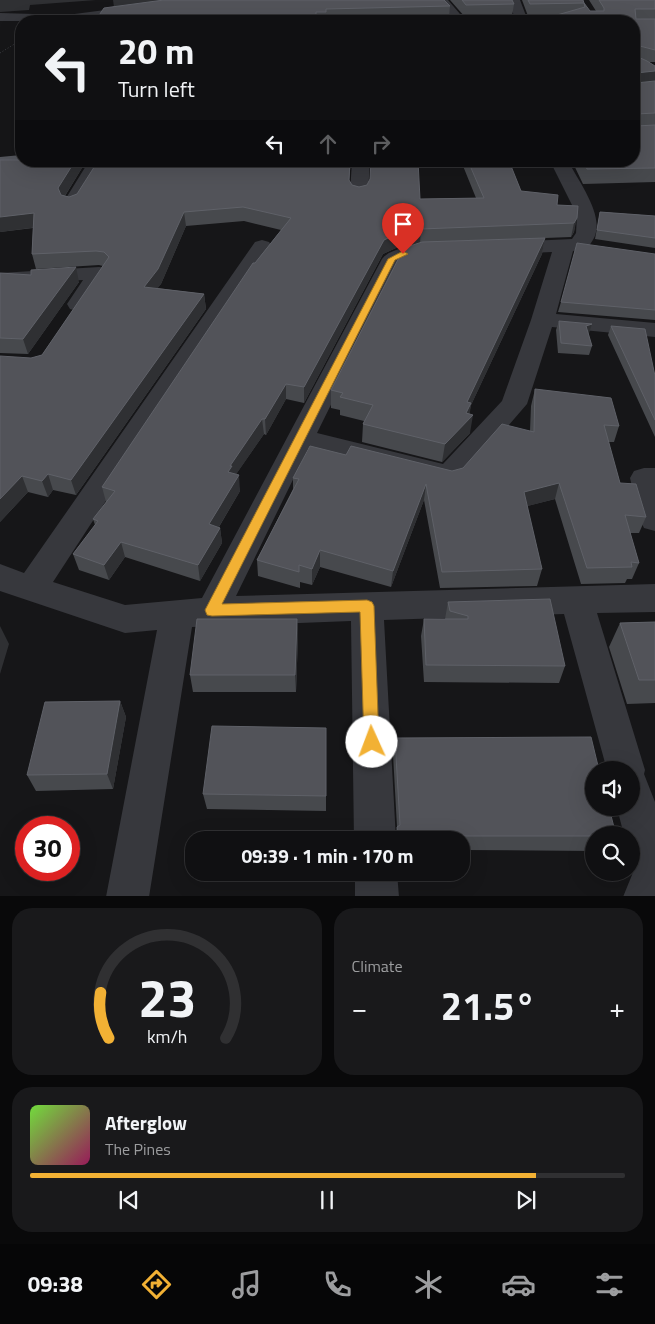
<!DOCTYPE html>
<meta charset="utf-8">
<style>
body{margin:0;font-family:"Titillium Web",sans-serif;background:#19191b;color:#f1f3f6;height:100vh;display:flex;flex-direction:column;font-size:19px;white-space:nowrap}
*{box-sizing:border-box;margin:0}
p{font-size:16px;color:#9c9d9f}
.icon{flex:none;width:28px;height:28px;fill:none;stroke:currentColor;stroke-width:2;stroke-linecap:round;stroke-linejoin:round}
.map{position:relative;height:896px;overflow:hidden}
.details{display:flex;flex-direction:column;gap:12px;padding:12px;background:#09090a;flex:1}
.details>*{flex:none}
.hud{position:absolute;left:15px;top:15px;width:625px;height:152px;border-radius:20px;box-shadow:0 5px 20px #0002,0 0 0 1px #303032;background:#101012;color:#f1f3f6;overflow:hidden}
.buttons{position:absolute;left:585px;top:761px;display:grid;gap:10px}
.buttons a{display:grid;place-items:center;width:55px;height:55px;border-radius:50%;background:#101012;box-shadow:0 5px 20px #0002,0 0 0 1px #303032;font-size:25px}
.speed{position:absolute;left:15px;top:816px;display:flex;gap:10px;font-size:25px;font-weight:700;text-align:center}
.speed>*{display:grid;place-content:center;width:65px;height:65px;border-radius:50%;background:#101012;box-shadow:0 5px 20px #0002,0 0 0 1px #303032;line-height:1}
.speed .limit{border:8px solid #d22;background:#fff;color:#111}
.pin{position:absolute;display:grid;place-items:center;width:42px;height:42px;color:#fff;margin:-51px -21px;border-radius:50% 50% 50% 0;rotate:-45deg;box-shadow:0 0 5px #0007}
.pin .icon{rotate:45deg}
.me{position:absolute;width:55px;margin:-28px;rotate:358deg;stroke-linejoin:round;filter:drop-shadow(0 0 4px #0008)}
.turn{display:flex;align-items:center;gap:18px;height:105px;padding:0 20px;font-size:22px}
.turn .icon{width:65px;height:65px;stroke-width:2.5}
.turn b{display:block;font-size:35px;line-height:42px}
.lanes{display:flex;align-items:center;height:48px;padding:0 20px;background:#0003;justify-content:center;gap:25px;direction:ltr}
.lanes .off{opacity:.35}
.big{font-size:38px;font-weight:700;line-height:1.1}
.details .card{flex:1;display:flex;flex-direction:column;justify-content:center;gap:8px;min-width:0;padding:0 18px;border-radius:20px;background:#19191b}
.details .dial{align-items:center;gap:0}
.dial svg{height:130px;overflow:visible;fill:none;stroke:#303032;stroke-width:7;stroke-linecap:round;text-anchor:middle}
.dial text{fill:#f1f3f6;stroke:none}
.song{display:flex;align-items:center;gap:15px}
.cover{width:60px;height:60px;border-radius:8px;background:linear-gradient(135deg,hsl(100 70% 55%),hsl(330 70% 35%))}
.played{height:5px;border-radius:2px;background:linear-gradient(90deg,#f2b134 85%,#303032 85%)}
.keys{display:flex;justify-content:space-around;direction:ltr}
.heat{display:flex;justify-content:space-between;align-items:center;font-size:28px;direction:ltr}
.details .tiles{flex:1;display:grid;gap:12px;grid-template-columns:1fr 1fr}
.card:last-child{grid-column:span 2}
.trip{position:absolute;left:185px;top:831px;width:285px;height:50px;border-radius:20px;background:#101012;box-shadow:0 5px 20px #0002,0 0 0 1px #303032;font-weight:700;line-height:50px;text-align:center}
.dock{display:flex;height:80px;justify-content:space-around;align-items:center;background:#060607;color:#9c9d9f}
.dock .icon{width:35px;height:35px}
.dock .active{color:#f2b134}
.dock b{font-size:22px;color:#f1f3f6}
.map>svg:first-child{display:block}
</style>
<div class="map">
<svg width="655" height="897" viewBox="0 0 655 897">
<rect width="100%" height="100%" fill="#161618"/>
<g fill="none" stroke-linecap="round" stroke-linejoin="round">
<path stroke="#3d3f44" stroke-width="1" stroke-dasharray="1 2" stroke-linecap="butt" d="M 0,53 L 21,40"/>
<path fill="#37383d" fill-rule="evenodd" d="M 181,0 L 214,0 L 208,4 L 78,21 L 0,21 L 0,13 L 67,15 Z
M 436,0 L 448,0 L 466,21 L 454,21 Z
M 508,0 L 520,0 L 528,21 L 516,21 Z
M 89,161 L 107,161 L 79,207 L 72,209 L 65,207 L 63,203 Z
M 352,161 L 370,161 L 368,193 L 366,197 L 359,199 L 352,197 L 350,193 Z
M 550,161 L 568,161 C 578,180 601,211 596,232 C 595,238 590,245 586,249 L 573,251 L 556,314 L 655,323 L 655,337 L 552,327 L 527,404 L 459,483 L 449,486 L 308,449 L 236,596 L 655,584 L 655,612 L 597,613 L 645,770 L 644,774 L 655,802 L 655,897 L 623,897 L 634,870 L 631,861 L 631,835 L 624,835 L 617,808 L 631,808 L 631,770 L 607,770 L 564,614 L 384,620 L 396,840 L 354,840 L 351,621 L 192,627 L 149,897 L 106,897 L 157,630 L 125,633 L 0,591 L 0,564 L 24,573 L 255,242 L 262,240 L 269,242 L 272,246 L 53,582 L 125,605 L 202,598 L 382,259 C 391,246 429,243 444,247 L 447,251 L 444,255 L 407,260 L 401,263 L 317,433 L 443,464 L 502,401 L 531,320 L 552,252 L 507,254 L 500,252 L 497,248 L 500,244 L 507,242 L 572,239 L 576,233 L 577,215 Z
M 99,267 L 107,268 L 110,273 L 86,309 L 78,311 L 70,309 L 67,304 L 83,280 L 0,285 L 0,273 Z
M 644,468 L 655,468 L 655,531 L 644,528 L 640,520 L 630,478 L 634,471 Z
M 355,872 L 397,872 L 399,897 L 355,897 Z"/>
<path fill="#53555c" fill-rule="evenodd" d="M 21,155 L 21,161 L 29,161 L 27,164 L 0,167 L 0,157 Z"/>
</g>
<path fill="#47494d" d="M 450,0 L 512,0 L 514,4 L 512,16 L 465,17 Z
M 522,0 L 583,0 L 584,3 L 583,8 L 584,3 L 590,11 L 596,11 L 589,0 L 655,0 L 655,62 L 649,62 L 655,66 L 655,182 L 583,184 L 572,161 L 634,161 L 634,21 L 559,15 L 528,16 Z
M 114,6 L 450,6 L 449,17 L 326,20 L 326,21 L 95,21 Z
M 21,161 L 81,161 L 82,168 L 65,196 L 69,197 L 77,194 L 98,161 L 351,161 L 349,181 L 352,185 L 420,199 L 476,198 L 461,161 L 509,161 L 521,191 L 557,205 L 578,206 L 574,232 L 571,237 L 545,238 L 542,254 L 471,405 L 469,414 L 470,433 L 442,462 L 362,442 L 363,424 L 364,421 L 340,415 L 340,410 L 331,408 L 331,390 L 416,244 L 396,248 L 383,254 L 304,403 L 286,399 L 266,435 L 264,434 L 236,474 L 240,491 L 219,527 L 220,528 L 222,543 L 200,581 L 125,557 L 109,580 L 79,570 L 73,554 L 95,525 L 93,519 L 106,502 L 102,487 L 255,263 L 281,230 L 244,221 L 186,226 L 161,284 L 157,288 L 204,294 L 206,309 L 76,495 L 53,490 L 48,497 L 28,492 L 0,522 L 31,358 L 42,355 L 103,266 L 99,265 L 36,269 L 32,254 L 33,228 L 0,232 Z
M 600,212 L 655,216 L 655,248 L 595,239 Z
M 655,254 L 655,320 L 558,312 L 561,302 Z
M 0,273 L 79,282 L 28,354 L 0,353 Z
M 559,321 L 589,333 L 588,334 L 592,346 L 589,355 L 558,353 L 556,330 Z
M 611,326 L 655,376 L 655,437 L 608,335 Z
M 535,389 L 619,426 L 614,442 L 608,442 L 620,483 L 646,517 L 639,533 L 630,533 L 639,563 L 632,579 L 627,579 L 625,583 L 581,584 L 555,499 L 527,506 L 542,569 L 537,586 L 440,588 L 424,500 L 391,587 L 320,567 L 312,585 L 300,582 L 300,588 L 258,576 L 257,560 L 293,489 L 293,478 L 346,455 L 452,471 L 463,468 L 530,431 L 531,406 Z
M 448,602 L 565,666 L 559,683 L 424,682 L 421,636 L 424,619 L 445,619 Z
M 297,619 L 298,636 L 296,692 L 193,692 L 190,675 Z
M 655,622 L 655,703 L 627,704 L 609,647 L 620,623 Z
M 120,701 L 126,717 L 113,789 L 36,791 L 27,775 Z
M 326,728 L 326,811 L 207,809 L 203,794 Z
M 395,738 L 594,835 L 594,851 L 461,850 L 461,840 L 395,840 L 397,827 L 393,754 Z"/>
<path fill="#2f3033" d="M 0,0 L 96,0 L 30,5 L 29,10 L 0,12 Z
M 113,0 L 167,0 L 114,7 Z
M 655,71 L 655,84 L 634,86 L 636,73 Z
M 75,161 L 81,161 L 82,168 L 61,202 L 58,188 Z
M 184,212 L 186,226 L 161,284 L 147,302 L 144,287 Z
M 34,213 L 38,227 L 0,232 L 0,217 Z
M 577,218 L 574,232 L 571,237 L 574,223 Z
M 421,229 L 420,243 L 396,248 L 383,254 L 304,403 L 304,387 L 384,240 L 397,234 Z
M 545,238 L 542,254 L 471,405 L 469,419 L 473,415 L 470,433 L 442,462 L 445,444 L 467,402 Z
M 76,267 L 79,282 L 28,354 L 23,339 Z
M 204,294 L 206,309 L 76,495 L 71,480 Z
M 592,324 L 589,333 L 584,335 L 586,326 Z
M 286,384 L 286,399 L 266,435 L 265,419 Z
M 262,419 L 264,434 L 233,479 L 228,472 L 230,466 Z
M 48,474 L 53,490 L 48,497 L 42,481 Z
M 239,475 L 240,491 L 211,540 L 209,524 Z
M 22,476 L 28,492 L 0,522 L 0,499 Z
M 559,483 L 555,499 L 520,508 L 524,492 Z
M 426,484 L 424,500 L 391,587 L 393,571 Z
M 220,528 L 222,543 L 200,581 L 198,565 Z
M 121,542 L 125,557 L 109,580 L 104,565 Z
M 320,550 L 320,567 L 312,585 L 312,569 Z
M 297,619 L 298,636 L 296,692 L 295,675 Z
M 0,626 L 9,644 L 0,674 Z
M 120,701 L 126,717 L 113,789 L 107,774 Z"/>
<path fill="#525359" stroke="#5f6168" d="M 164,0 L 444,0 L 450,6 L 326,9 L 326,12 L 316,12 L 316,21 L 95,21 L 104,8 Z
M 462,0 L 512,0 L 514,4 L 466,5 Z
M 528,0 L 583,0 L 584,3 L 530,4 Z
M 599,0 L 655,0 L 655,9 L 635,9 L 636,19 L 655,19 L 655,50 L 636,45 L 635,50 L 634,50 L 634,21 L 536,21 L 585,7 L 584,3 L 590,11 L 604,11 L 604,8 Z
M 634,52 L 635,53 L 636,56 L 647,61 L 655,66 L 655,71 L 636,73 L 636,83 L 655,81 L 655,113 L 636,114 L 636,126 L 655,125 L 655,168 L 587,169 L 583,161 L 634,161 Z
M 0,160 L 21,160 L 21,161 L 75,161 L 58,188 L 61,195 L 69,197 L 77,194 L 98,161 L 350,161 L 349,180 L 352,185 L 359,187 L 367,185 L 370,179 L 371,161 L 418,161 L 420,199 L 484,198 L 468,161 L 509,161 L 521,191 L 558,195 L 557,205 L 578,206 L 577,218 L 574,223 L 421,229 L 397,234 L 384,240 L 304,387 L 286,384 L 265,419 L 262,419 L 230,466 L 232,466 L 228,472 L 239,475 L 209,524 L 220,528 L 198,565 L 121,542 L 104,565 L 73,554 L 98,521 L 93,519 L 115,491 L 102,487 L 253,263 L 255,263 L 291,218 L 243,207 L 184,212 L 158,269 L 144,287 L 204,294 L 71,480 L 48,474 L 42,481 L 22,476 L 0,499 L 0,356 L 31,358 L 42,355 L 109,257 L 104,252 L 96,251 L 32,254 L 34,213 L 0,217 Z
M 600,212 L 655,216 L 655,238 L 597,230 Z
M 545,238 L 467,402 L 471,403 L 466,413 L 473,415 L 445,444 L 363,424 L 373,405 L 340,397 L 343,393 L 331,390 L 404,248 L 422,242 Z
M 577,243 L 655,254 L 655,310 L 561,302 Z
M 76,267 L 23,339 L 0,338 L 0,273 L 31,275 L 31,270 Z
M 559,321 L 592,324 L 586,326 L 592,346 L 561,343 Z
M 611,326 L 645,329 L 655,376 L 655,420 Z
M 535,389 L 611,398 L 619,426 L 604,425 L 620,483 L 636,484 L 646,517 L 625,515 L 639,563 L 631,562 L 632,567 L 587,568 L 559,483 L 524,492 L 542,569 L 442,572 L 426,484 L 393,571 L 320,550 L 312,569 L 299,565 L 299,572 L 257,560 L 299,479 L 293,478 L 310,446 L 346,455 L 351,446 L 452,471 L 463,468 L 502,424 L 534,432 Z
M 550,599 L 565,666 L 426,665 L 424,619 L 468,619 L 468,616 L 450,611 L 448,602 Z
M 197,619 L 297,619 L 295,675 L 190,675 Z
M 655,622 L 655,680 L 639,680 L 620,623 Z
M 120,701 L 107,774 L 27,775 L 45,702 Z
M 212,726 L 326,728 L 326,796 L 203,794 Z
M 591,737 L 599,770 L 594,770 L 594,808 L 609,808 L 616,835 L 594,835 L 594,836 L 398,836 L 397,827 L 400,825 L 395,738 Z"/>
<path fill="#f2b134" stroke="#9d7322" d="M 403,251 L 408,254 L 395,260 L 222,604 L 367,600 L 372,602 L 374,606 L 379,742 L 377,748 L 372,750 L 366,748 L 364,742 L 360,612 L 212,616 L 207,615 L 205,610 L 388,259 Z"/>
</svg>
<div class="buttons">
<a><svg class="icon" aria-label="sound" viewBox="0 0 24 24"><path d="M4 9h4l5-4v14l-5-4H4zM17 9q2 3 0 6"/></svg></a>
<a><svg class="icon" aria-label="search" viewBox="0 0 24 24"><circle cx="10" cy="10" r="6"/><path d="M15 15l6 6"/></svg></a>
</div>
<div class="speed"><div class="limit">30</div></div>
<div class="pin" style="left:403px;top:254px;background:#d93025"><svg class="icon" aria-label="arrive" viewBox="0 0 24 24"><path d="M6 21V4h12l-3 4 3 4H6"/></svg></div>
<svg class="me" style="left:372px;top:742px" viewBox="-20 -20 40 40"><circle r="19" fill="#fff"/><path d="M0-13L10 11 0 6-10 11z" fill="#f2b134"/></svg>
<div class="trip">09:39 · 1 min · 170 m</div>
<div class="hud">
<div class="turn"><svg class="icon" aria-label="left" viewBox="0 0 24 24"><path d="M17 20v-9H6M10 6l-5 5 5 5"/></svg><div><b>20 m</b>Turn left</div></div>
<div class="lanes"><svg class="icon" aria-label="left" viewBox="0 0 24 24"><path d="M17 20v-9H6M10 6l-5 5 5 5"/></svg><svg class="icon off" aria-label="ahead" viewBox="0 0 24 24"><path d="M12 20V5M6 11l6-6 6 6"/></svg><svg class="icon off" aria-label="right" viewBox="0 0 24 24"><path d="M7 20v-9h11M14 6l5 5-5 5"/></svg></div>
</div>
</div>
<section class="details">
<div class="tiles">
<div class="card dial"><svg viewBox="0 0 100 80">
<path d="M14 69A42 42 0 1 1 86 69"/>
<path d="M14 69A42 42 0 0 1 9 41" stroke="#f2b134"/>
<text x="50" y="56" font-size="32" font-weight="700">23</text>
<text x="50" y="72" font-size="11">km/h</text>
</svg></div>
<div class="card"><p>Climate</p>
<div class="heat"><a>−</a><b class="big">21.5°</b><a>+</a></div>
</div>
<div class="card">
<div class="song"><i class="cover"></i><div><b>Afterglow</b><p>The Pines</p></div></div>
<div class="played"></div>
<div class="keys"><svg class="icon" aria-label="previous" viewBox="0 0 24 24"><path d="M18 5L8 12l10 7zM5 5v14"/></svg><svg class="icon" aria-label="pause" viewBox="0 0 24 24"><path d="M8 5v14M16 5v14"/></svg><svg class="icon" aria-label="next" viewBox="0 0 24 24"><path d="M6 5l10 7-10 7zM19 5v14"/></svg></div>
</div>
</div>
</section>
<nav class="dock">
<b>09:38</b>
<svg class="icon active" aria-label="directions" viewBox="0 0 24 24"><path d="M12 3l9 9-9 9-9-9zM9 14v-3h6M13 9l2 2-2 2"/></svg>
<svg class="icon" aria-label="music" viewBox="0 0 24 24"><path d="M9 18V5l10-2v13"/><circle cx="6" cy="18" r="3"/><circle cx="16" cy="16" r="3"/></svg>
<svg class="icon" aria-label="phone" viewBox="0 0 24 24"><path d="M5 4h4l2 5-3 2q2 4 5 5l2-3 5 2v4C11 20 4 13 5 4z"/></svg>
<svg class="icon" aria-label="climate" viewBox="0 0 24 24"><path d="M12 3v18M4 7l16 10M4 17L20 7"/></svg>
<svg class="icon" aria-label="car" viewBox="0 0 24 24"><path d="M5 17H2v-5l4-1 3-4h7l3 4 3 1v5h-3M9 17h6M6 11h13"/><circle cx="7" cy="17" r="2"/><circle cx="17" cy="17" r="2"/></svg>
<svg class="icon" aria-label="filters" viewBox="0 0 24 24"><path d="M4 7h16M4 17h16"/><circle cx="9" cy="7" r="2"/><circle cx="15" cy="17" r="2"/></svg>
</nav>
